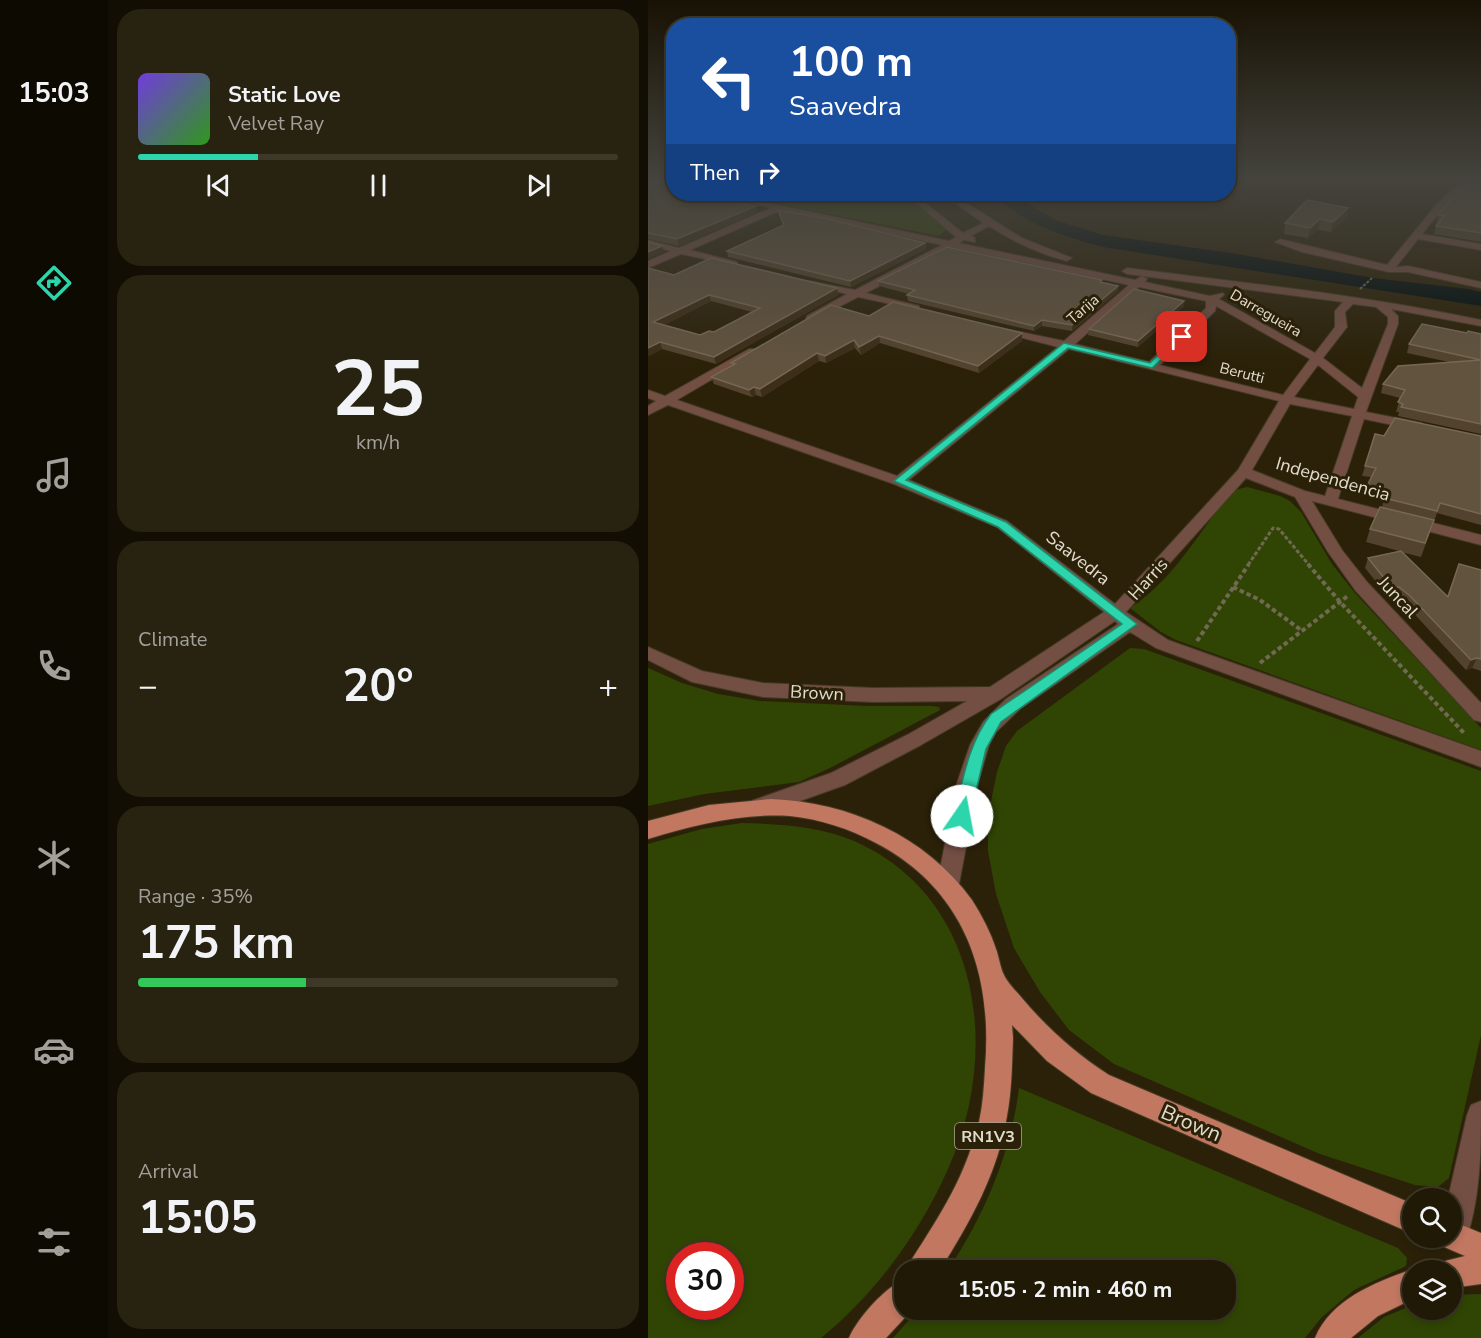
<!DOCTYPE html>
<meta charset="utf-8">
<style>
body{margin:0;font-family:"Nunito Sans",sans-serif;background:#282210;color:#f1f3f6;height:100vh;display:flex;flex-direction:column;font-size:22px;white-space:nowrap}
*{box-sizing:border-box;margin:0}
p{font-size:20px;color:#a2a09b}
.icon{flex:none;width:33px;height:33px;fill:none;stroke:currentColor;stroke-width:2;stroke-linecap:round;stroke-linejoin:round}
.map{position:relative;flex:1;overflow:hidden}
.panel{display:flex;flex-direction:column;gap:9px;padding:9px;background:#120e03;width:540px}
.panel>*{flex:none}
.guide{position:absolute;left:18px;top:18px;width:570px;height:183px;border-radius:24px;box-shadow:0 3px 9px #0003,0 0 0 2px #3d3828;background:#1a4fa0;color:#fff;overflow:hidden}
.controls{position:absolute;left:754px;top:1188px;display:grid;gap:12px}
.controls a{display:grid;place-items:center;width:60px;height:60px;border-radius:50%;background:#201906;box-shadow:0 3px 9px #0003,0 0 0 2px #3d3828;font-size:30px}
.speed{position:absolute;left:18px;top:1242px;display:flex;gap:12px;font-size:30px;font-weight:700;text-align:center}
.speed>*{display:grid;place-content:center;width:78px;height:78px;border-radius:50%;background:#201906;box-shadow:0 3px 9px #0003,0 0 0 2px #3d3828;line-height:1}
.speed .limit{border:9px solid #d22;background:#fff;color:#111}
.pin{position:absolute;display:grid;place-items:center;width:51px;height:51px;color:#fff;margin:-26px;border-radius:12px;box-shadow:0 3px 9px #0006}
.me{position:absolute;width:66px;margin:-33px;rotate:12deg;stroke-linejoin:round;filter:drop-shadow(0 0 4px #0008)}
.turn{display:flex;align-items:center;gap:21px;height:126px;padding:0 24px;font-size:27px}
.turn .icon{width:78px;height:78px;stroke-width:2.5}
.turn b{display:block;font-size:42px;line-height:51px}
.then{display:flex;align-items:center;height:57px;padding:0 24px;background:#0003;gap:12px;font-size:22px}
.big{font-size:45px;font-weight:700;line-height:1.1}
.panel .widget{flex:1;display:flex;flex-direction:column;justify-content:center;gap:9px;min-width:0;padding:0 21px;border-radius:24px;background:#282210}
.panel .dial{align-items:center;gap:0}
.dial b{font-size:78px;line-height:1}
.song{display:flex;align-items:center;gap:18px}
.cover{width:72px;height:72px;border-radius:9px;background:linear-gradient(135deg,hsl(260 70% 55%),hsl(110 70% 35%))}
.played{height:6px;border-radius:3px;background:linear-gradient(90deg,#2cd5ab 25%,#3d3828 25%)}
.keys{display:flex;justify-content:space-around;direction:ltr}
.heat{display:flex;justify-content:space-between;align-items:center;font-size:33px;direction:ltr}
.charge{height:9px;border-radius:4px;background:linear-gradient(90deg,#34c759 35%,#3d3828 0)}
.trip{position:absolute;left:246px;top:1260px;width:342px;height:60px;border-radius:24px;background:#201906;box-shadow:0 3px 9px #0003,0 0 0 2px #3d3828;font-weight:700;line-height:60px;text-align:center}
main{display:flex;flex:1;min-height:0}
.menu{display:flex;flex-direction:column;width:108px;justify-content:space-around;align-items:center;background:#0d0a02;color:#a2a09b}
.menu .icon{width:42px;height:42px}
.menu .active{color:#2cd5ab}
.menu b{font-size:27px;color:#f1f3f6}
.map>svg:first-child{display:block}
</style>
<main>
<nav class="menu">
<b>15:03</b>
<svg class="icon active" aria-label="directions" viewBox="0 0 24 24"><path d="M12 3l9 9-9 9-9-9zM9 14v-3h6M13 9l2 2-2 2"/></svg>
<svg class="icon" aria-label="music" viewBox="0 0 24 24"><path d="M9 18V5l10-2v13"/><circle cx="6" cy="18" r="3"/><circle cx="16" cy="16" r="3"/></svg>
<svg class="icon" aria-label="phone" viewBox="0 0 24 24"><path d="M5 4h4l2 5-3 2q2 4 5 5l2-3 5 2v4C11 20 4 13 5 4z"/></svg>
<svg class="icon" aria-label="climate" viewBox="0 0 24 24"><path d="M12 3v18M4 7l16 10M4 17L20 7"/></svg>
<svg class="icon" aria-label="car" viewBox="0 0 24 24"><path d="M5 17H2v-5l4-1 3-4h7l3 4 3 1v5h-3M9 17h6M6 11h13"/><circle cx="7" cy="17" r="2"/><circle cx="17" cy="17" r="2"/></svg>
<svg class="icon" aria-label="filters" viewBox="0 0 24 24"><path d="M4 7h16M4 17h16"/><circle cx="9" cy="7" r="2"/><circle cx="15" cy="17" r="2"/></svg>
</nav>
<section class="panel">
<div class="widget">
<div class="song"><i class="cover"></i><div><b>Static Love</b><p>Velvet Ray</p></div></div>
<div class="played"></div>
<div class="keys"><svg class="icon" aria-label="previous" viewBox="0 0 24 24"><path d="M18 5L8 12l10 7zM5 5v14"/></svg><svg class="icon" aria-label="pause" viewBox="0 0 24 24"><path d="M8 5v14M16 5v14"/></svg><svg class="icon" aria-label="next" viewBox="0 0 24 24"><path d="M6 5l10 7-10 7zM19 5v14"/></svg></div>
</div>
<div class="widget dial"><b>25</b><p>km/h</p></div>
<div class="widget"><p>Climate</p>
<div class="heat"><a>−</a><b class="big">20°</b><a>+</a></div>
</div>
<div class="widget"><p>Range · 35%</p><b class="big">175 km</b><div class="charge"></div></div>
<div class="widget"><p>Arrival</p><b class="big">15:05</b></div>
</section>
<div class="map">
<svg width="833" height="1338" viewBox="0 0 833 1338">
<rect width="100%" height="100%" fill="#2b2108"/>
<path fill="#304504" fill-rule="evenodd" d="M 82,194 L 255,194 L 299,229 L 291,236 Z
M 599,487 L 632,496 L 642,501 L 653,512 L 684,564 L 707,593 L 833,728 L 833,750 L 528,640 L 513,632 L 482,608 C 525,580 552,532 583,491 Z
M 482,648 L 496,649 L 833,771 L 833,1035 L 801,1178 L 790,1187 L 767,1185 L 672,1154 L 466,1064 L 421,1030 L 392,992 L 366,948 L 348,894 L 340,851 L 340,816 L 349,772 L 358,746 L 369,731 Z
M 0,668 L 34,683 L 70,694 L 112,701 L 219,706 L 284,706 L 291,707 L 292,710 L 182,768 L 151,782 L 56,794 L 0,806 Z
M 94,823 C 132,824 170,826 206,841 C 334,897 353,1053 300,1169 C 271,1234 228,1293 173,1338 L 0,1338 L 0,844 L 54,829 ZM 32,1256 L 82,1256 L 82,1306 L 32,1306 Z
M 371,1088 L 750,1248 L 759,1258 L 758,1266 L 706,1290 L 674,1317 L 657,1338 L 245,1338 L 270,1310 L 578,1310 L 578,1270 L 300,1270 C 336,1216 363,1153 371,1088 Z
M 833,1294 L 833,1338 L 710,1338 L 736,1317 L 765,1305 L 765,1310 L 804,1310 L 804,1295 Z"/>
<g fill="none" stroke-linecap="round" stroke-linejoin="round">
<path fill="#010e0f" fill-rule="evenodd" d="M 350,194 L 368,194 L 387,208 L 410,221 L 455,235 L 583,253 L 725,278 L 820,289 L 833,292 L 833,306 L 455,247 C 426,239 364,221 350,194 Z"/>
<defs>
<path id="street" d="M 0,177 L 26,181 L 26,186 L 0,181 Z
M 809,185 L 816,187 L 795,208 L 774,234 L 833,244 L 833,250 L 770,239 L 748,267 L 760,266 L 833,282 L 833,288 L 760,272 L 741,272 L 654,252 L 627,242 L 632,239 L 739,265 L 789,204 Z
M 65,194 L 78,194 L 301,241 L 308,237 L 257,194 L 266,194 L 315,233 L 335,223 L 295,194 L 304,194 L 374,238 L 424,258 L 419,261 C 391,254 366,242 341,226 L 323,236 L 327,238 L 327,242 L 316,240 L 311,243 L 487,280 L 494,276 L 499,279 L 497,282 L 562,296 L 575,293 L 576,295 L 571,299 L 667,353 L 687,327 L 687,311 L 695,302 L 479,274 L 474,271 L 479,268 C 597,283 716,295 833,320 L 833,326 L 743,309 L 750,316 L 750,324 L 718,412 L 774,423 L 776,426 L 769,430 L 716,419 L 690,499 L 833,535 L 833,545 L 664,501 L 694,550 L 719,582 L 833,703 L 833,722 L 826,720 L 707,590 L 680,552 L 647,497 L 598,478 L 478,612 L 520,640 L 833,751 L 833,767 L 508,648 L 482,632 L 372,709 L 348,732 L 341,745 L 330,783 L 311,884 L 308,891 L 300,894 L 292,891 L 289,884 L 309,783 L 322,745 L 335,722 L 358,699 L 470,624 L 467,621 L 353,699 L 273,745 L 197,785 L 110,816 L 103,813 L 100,807 L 103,801 L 183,773 L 259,735 L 319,701 L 225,702 L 115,697 L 44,682 L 0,660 L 0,647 L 54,671 L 115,683 L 225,688 L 342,687 L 456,612 L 349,527 L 246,484 L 20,405 L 0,415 L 0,406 L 8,401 L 0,398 L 0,390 L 17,396 L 101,349 L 109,349 L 109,353 L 29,400 L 249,476 L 410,347 L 348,331 L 348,327 L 416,341 L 481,285 L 304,247 L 218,293 L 271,306 L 271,310 L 210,297 L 163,321 L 158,318 L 159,316 L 199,294 L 161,285 L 161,281 L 207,290 L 294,245 L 133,210 L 42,250 L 89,262 L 89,266 L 33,254 L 0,268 L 0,261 L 23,251 L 0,246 L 0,240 L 31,248 L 123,208 ZM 491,287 L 558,301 L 558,308 L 501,362 L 427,344 ZM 705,304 L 728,307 L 740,317 L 740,324 L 714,388 L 675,358 L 699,327 L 697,312 ZM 568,306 L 662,359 L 635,395 L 512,365 L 567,311 ZM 421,349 L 631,401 L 590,470 L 467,604 L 359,521 L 261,480 ZM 670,365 L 710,397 L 706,409 L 646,397 ZM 642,404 L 704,416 L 677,496 L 657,491 L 604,470 Z
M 833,1101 C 833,1150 833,1200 816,1246 L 806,1251 L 796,1246 L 792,1238 L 804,1238 L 804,1198 L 800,1198 L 819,1115 L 823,1105 Z"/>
<path id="primary" d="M 123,799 C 201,802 278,836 324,900 C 333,914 343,933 348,949 C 351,957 352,967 356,975 C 359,982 367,990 373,997 C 399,1028 427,1053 461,1075 L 765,1204 L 765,1234 L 443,1093 L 399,1061 L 364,1025 L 365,1038 C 364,1064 364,1090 359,1116 C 350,1173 322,1222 292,1270 L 260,1270 L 264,1259 C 294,1212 317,1177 331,1122 C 335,1104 336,1086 337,1068 C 345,973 316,889 228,843 C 202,829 172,819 142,816 C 94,813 46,825 0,839 L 0,821 L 61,805 Z
M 804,1221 L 833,1233 L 833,1284 L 804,1288 L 804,1270 L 790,1270 L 793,1262 L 817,1256 L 794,1246 L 790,1238 L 804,1238 Z
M 765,1269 L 769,1270 L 765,1270 L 765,1299 L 730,1316 L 703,1338 L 667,1338 C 683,1299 728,1282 765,1269 Z
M 256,1280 L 256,1310 L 264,1310 L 238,1338 L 201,1338 C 209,1319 237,1287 256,1280 Z"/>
</defs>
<use href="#street" stroke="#453b24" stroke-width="2"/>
<use href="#primary" stroke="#453b24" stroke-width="2"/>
<path stroke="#716953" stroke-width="1.5" stroke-dasharray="2 1.5" stroke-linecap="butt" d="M 158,201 L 173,194"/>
<path stroke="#716953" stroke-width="2" stroke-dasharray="3 1.5" stroke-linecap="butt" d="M 712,289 L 724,278"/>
<path stroke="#716953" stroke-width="3" stroke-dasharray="4 2" stroke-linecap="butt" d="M 600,565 L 625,528 L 631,529 L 661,565"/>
<path stroke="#716953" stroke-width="4" stroke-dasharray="4.5 3" stroke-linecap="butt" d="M 660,564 L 692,602 L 816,733
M 585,587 L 612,600 L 653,630
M 549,641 L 601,564
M 612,663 L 701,595"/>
<use href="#street" fill="#724e43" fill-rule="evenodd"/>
<use href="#primary" fill="#c27761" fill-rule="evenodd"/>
</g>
<path fill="#53432e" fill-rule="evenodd" d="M 816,177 L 833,177 L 833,242 L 786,234 L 788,226 L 790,223 L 788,223 L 790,215 L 821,177 Z
M 0,181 L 109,212 L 31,246 L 0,239 Z
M 700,208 L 698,218 L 683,232 L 670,230 L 660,238 L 636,234 L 637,223 Z
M 130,210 L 277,243 L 278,249 L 203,287 L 80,257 L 79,251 L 135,225 L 131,216 Z
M 26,275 L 189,288 L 190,295 L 68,364 L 14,349 L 0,356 ZM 63,301 L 104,312 L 66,332 L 52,335 L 16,325 Z
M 230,281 L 454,282 L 470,291 L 424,331 L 394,326 L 386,331 L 260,301 L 259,295 L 261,294 L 231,286 Z
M 536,301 L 536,306 L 490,347 L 440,335 L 441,329 Z
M 221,316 L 374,333 L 374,341 L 331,373 L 232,343 L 213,355 L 207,348 L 178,363 L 171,361 L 114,397 L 108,395 L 104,397 L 66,384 L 63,377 L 84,365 L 83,363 Z
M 819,333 L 833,334 L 833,434 L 750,416 L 751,412 L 748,412 L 752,398 L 733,393 L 735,384 L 801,362 L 759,353 L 761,344 Z
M 727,434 L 736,436 L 833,436 L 833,525 L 789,513 L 773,557 L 753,552 L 799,596 L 811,564 L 833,570 L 833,671 L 824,668 L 818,670 L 759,606 L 748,597 L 741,598 L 717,568 L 720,558 L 751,551 L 718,542 L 722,529 L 734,507 L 736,500 L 717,495 L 719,486 L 723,477 L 714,476 Z"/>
<path fill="#3c2e18" d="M 108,206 L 109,212 L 31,246 L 29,239 Z
M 700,208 L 698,218 L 683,232 L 685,222 Z
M 672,219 L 670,230 L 660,238 L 662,228 Z
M 277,243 L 278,249 L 203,287 L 202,281 Z
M 14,246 L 16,252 L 0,259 L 0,252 Z
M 470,286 L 470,291 L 424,331 L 424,325 Z
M 189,288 L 190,295 L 68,364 L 66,357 Z
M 61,295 L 63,301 L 8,329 L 5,322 Z
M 536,301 L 536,306 L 490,347 L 490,341 Z
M 394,320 L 394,326 L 386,331 L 386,326 Z
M 374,333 L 374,341 L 331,373 L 330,366 Z
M 231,336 L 232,343 L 213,355 L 211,347 Z
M 206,340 L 207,348 L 178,363 L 177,356 Z
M 12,342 L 14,349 L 0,356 L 0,348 Z
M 169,353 L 171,361 L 114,397 L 112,389 Z
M 106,387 L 108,395 L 104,397 L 101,390 Z
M 751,587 L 748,597 L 741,598 L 744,588 Z
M 829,658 L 824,668 L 818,670 L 823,660 Z"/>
<path fill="#62533f" stroke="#766855" stroke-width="1.5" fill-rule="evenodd" d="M 822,177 L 833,177 L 833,233 L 788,226 L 796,216 L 790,215 Z
M 0,181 L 26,187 L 26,194 L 55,194 L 108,206 L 29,239 L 0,233 Z
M 659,200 L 700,208 L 685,222 L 672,219 L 662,228 L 637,223 Z
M 130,210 L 180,219 L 277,243 L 202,281 L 79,251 L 136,225 Z
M 0,242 L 14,246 L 0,252 Z
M 299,247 L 454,280 L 452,282 L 470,286 L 424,325 L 394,320 L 386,326 L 259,295 L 267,290 L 230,281 Z
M 63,258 L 189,288 L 66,357 L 12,342 L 0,348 L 0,268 L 26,275 ZM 61,295 L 112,308 L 66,332 L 61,331 L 52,335 L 5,322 Z
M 486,289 L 536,301 L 490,341 L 441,329 Z
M 245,302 L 374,333 L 330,366 L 231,336 L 211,347 L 206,340 L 177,356 L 169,353 L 112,389 L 106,387 L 101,390 L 63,377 L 87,364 L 83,363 L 183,305 L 221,316 Z
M 774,324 L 819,333 L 820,331 L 833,334 L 833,360 L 761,344 Z
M 833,360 L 833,424 L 753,407 L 755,404 L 750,402 L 757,390 L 735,384 L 750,366 Z
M 747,418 L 833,436 L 833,514 L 792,503 L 789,511 L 736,498 L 740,491 L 719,486 L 728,468 L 717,466 L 727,434 L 736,436 Z
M 732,507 L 786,520 L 777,543 L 722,529 Z
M 753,551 L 800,597 L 811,564 L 833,570 L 833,659 L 829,658 L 823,660 L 762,596 L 751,587 L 744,588 L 720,558 Z"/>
<linearGradient id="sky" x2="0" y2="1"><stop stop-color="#181204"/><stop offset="0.49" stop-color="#44433d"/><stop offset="1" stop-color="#44433d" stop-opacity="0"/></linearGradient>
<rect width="833" height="364" fill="url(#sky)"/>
<path fill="#2cd5ab" stroke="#1d8a6f" stroke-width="1.5" d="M 531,335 L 538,337 L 504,368 L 420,348 L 258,480 L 358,522 L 489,624 L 353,722 L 338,749 L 322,816 L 320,821 L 314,823 L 308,821 L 306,816 C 315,780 320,744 343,714 L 474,624 L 350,527 L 246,481 L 416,343 L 502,363 Z"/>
<g text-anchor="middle" stroke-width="6" stroke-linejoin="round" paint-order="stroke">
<g font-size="15" fill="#e2dccd" stroke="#2b2108">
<text transform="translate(435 309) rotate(-41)" y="5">Tarija</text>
<text transform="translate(618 313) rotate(30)" y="5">Darregueira</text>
<text transform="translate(594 373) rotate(14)" y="5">Berutti</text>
</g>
<rect fill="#2b2108" stroke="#aba492" stroke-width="1.5" x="307" y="1123" width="66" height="26" rx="4.5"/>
<g font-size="16" font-weight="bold" fill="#e2dccd">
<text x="340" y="1142">RN1V3</text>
</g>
<g font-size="18" fill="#e2dccd" stroke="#2b2108">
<text transform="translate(685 479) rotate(16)" y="6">Independencia</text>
<text transform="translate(430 558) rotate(38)" y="6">Saavedra</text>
<text transform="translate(500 579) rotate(-48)" y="6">Harris</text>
<text transform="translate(750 597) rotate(47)" y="6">Juncal</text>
<text transform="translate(169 693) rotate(3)" y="6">Brown</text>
</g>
<g font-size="21" fill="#e2dccd" stroke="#2b2108">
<text transform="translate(543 1123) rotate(23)" y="7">Brown</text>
</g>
</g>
</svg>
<div class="controls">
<a><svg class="icon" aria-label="search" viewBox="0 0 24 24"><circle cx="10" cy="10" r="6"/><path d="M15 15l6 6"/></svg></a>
<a><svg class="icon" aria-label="layers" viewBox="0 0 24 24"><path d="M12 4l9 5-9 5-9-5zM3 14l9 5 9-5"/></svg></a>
</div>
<div class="speed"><div class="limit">30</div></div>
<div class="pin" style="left:534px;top:337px;background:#d93025"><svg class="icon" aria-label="arrive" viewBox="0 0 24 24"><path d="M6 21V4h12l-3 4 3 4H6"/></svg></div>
<svg class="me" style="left:314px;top:816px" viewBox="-20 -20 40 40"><circle r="19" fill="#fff"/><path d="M0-13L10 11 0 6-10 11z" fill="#2cd5ab"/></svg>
<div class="trip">15:05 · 2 min · 460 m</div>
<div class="guide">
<div class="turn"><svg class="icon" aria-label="left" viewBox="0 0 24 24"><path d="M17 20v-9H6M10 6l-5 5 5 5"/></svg><div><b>100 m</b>Saavedra</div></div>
<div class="then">Then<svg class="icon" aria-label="right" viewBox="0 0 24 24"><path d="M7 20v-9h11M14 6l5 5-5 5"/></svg></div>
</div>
</div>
</main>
